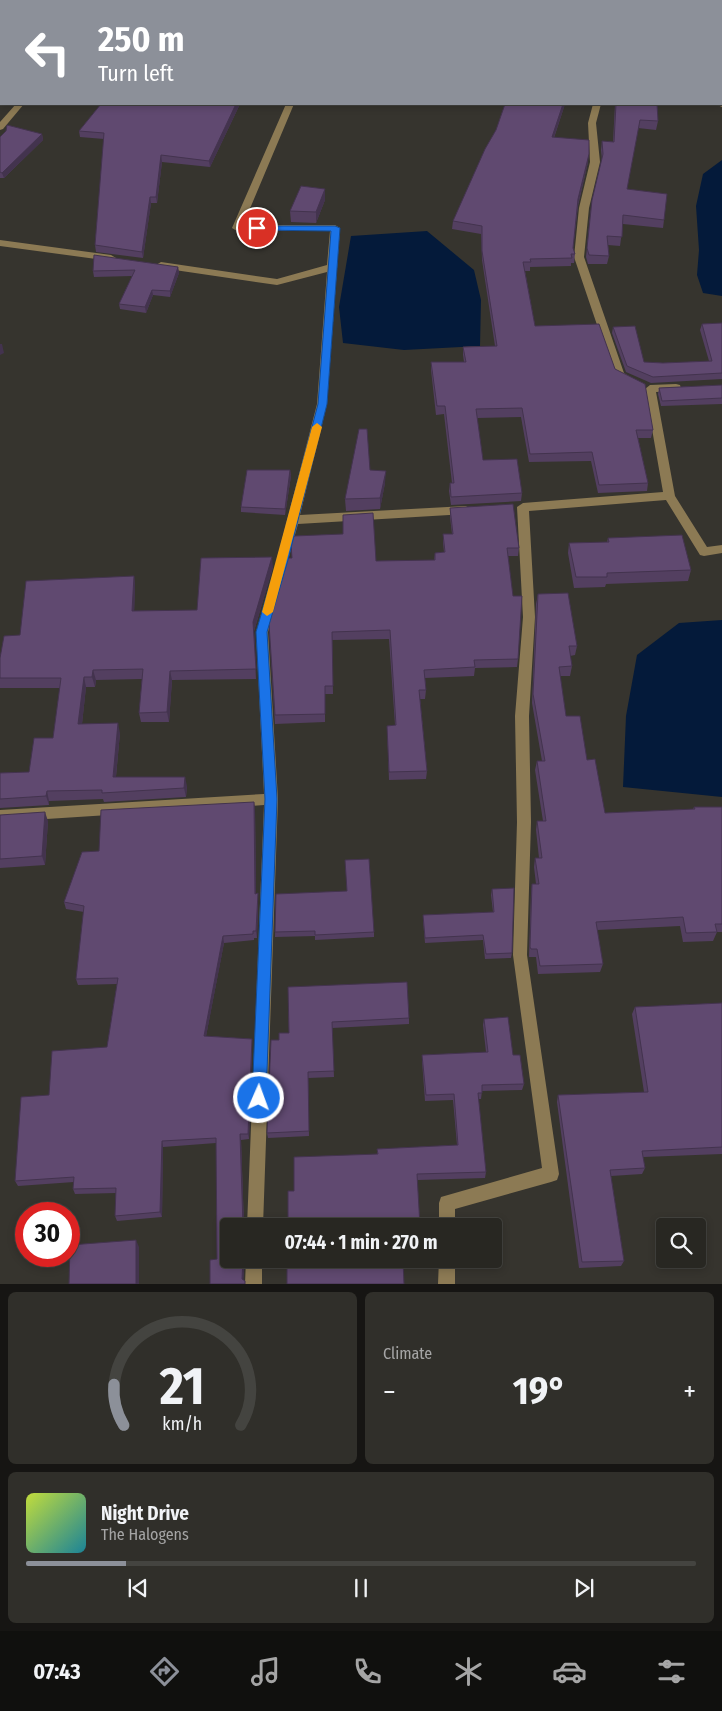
<!DOCTYPE html>
<meta charset="utf-8">
<style>
body{margin:0;font-family:"Fira Sans Condensed",sans-serif;background:#302f2a;color:#f1f3f6;height:100vh;display:flex;flex-direction:column;font-size:19px;white-space:nowrap}
*{box-sizing:border-box;margin:0}
p{font-size:16px;color:#a5a5a5}
.icon{flex:none;width:28px;height:28px;fill:none;stroke:currentColor;stroke-width:2;stroke-linecap:round;stroke-linejoin:round}
.map{position:relative;height:1284px;overflow:hidden}
.panel{display:flex;flex-direction:column;gap:8px;padding:8px;background:#161513;flex:1}
.panel>*{flex:none}
.banner{position:absolute;left:0px;top:0px;width:722px;height:105px;box-shadow:0 2px 8px #0003,0 0 0 1px #444440;background:#8c9099;color:#fff;overflow:hidden}
.fabs{position:absolute;left:656px;top:1218px;display:grid;gap:10px}
.fabs a{display:grid;place-items:center;width:50px;height:50px;border-radius:5px;background:#282722;box-shadow:0 2px 8px #0003,0 0 0 1px #444440;font-size:25px}
.speed{position:absolute;left:15px;top:1202px;display:flex;gap:10px;font-size:25px;font-weight:700;text-align:center}
.speed>*{display:grid;place-content:center;width:65px;height:65px;border-radius:50%;background:#282722;box-shadow:0 2px 8px #0003,0 0 0 1px #444440;line-height:1}
.speed .limit{border:8px solid #d22;background:#fff;color:#111}
.pin{position:absolute;display:grid;place-items:center;width:42px;height:42px;color:#fff;margin:-21px;border:2px solid #fff;border-radius:50%;box-shadow:0 1px 5px #0007}
.me{position:absolute;width:55px;margin:-28px;rotate:2deg;stroke-linejoin:round;filter:drop-shadow(0 0 4px #0008)}
.turn{display:flex;align-items:center;gap:18px;height:105px;padding:0 15px;font-size:22px}
.turn .icon{width:65px;height:65px;stroke-width:2.5}
.turn b{display:block;font-size:35px;line-height:42px}
.big{font-size:38px;font-weight:700;line-height:1.1}
.panel .card{flex:1;display:flex;flex-direction:column;justify-content:center;gap:8px;min-width:0;padding:0 18px;border-radius:8px;background:#302f2a}
.panel .dial{align-items:center;gap:0}
.dial svg{height:130px;overflow:visible;fill:none;stroke:#444440;stroke-width:7;stroke-linecap:round;text-anchor:middle}
.dial text{fill:#f1f3f6;stroke:none}
.song{display:flex;align-items:center;gap:15px}
.cover{width:60px;height:60px;border-radius:8px;background:linear-gradient(135deg,hsl(70 70% 55%),hsl(190 70% 35%))}
.played{height:5px;border-radius:2px;background:linear-gradient(90deg,#8c9099 15%,#444440 15%)}
.keys{display:flex;justify-content:space-around;direction:ltr}
.heat{display:flex;justify-content:space-between;align-items:center;font-size:28px;direction:ltr}
.panel .tiles{flex:1;display:grid;gap:8px;grid-template-columns:1fr 1fr}
.card:last-child{grid-column:span 2}
.trip{position:absolute;left:220px;top:1218px;width:282px;height:50px;border-radius:5px;background:#282722;box-shadow:0 2px 8px #0003,0 0 0 1px #444440;font-weight:700;line-height:50px;text-align:center}
.tabs{display:flex;height:80px;justify-content:space-around;align-items:center;background:#10100e;color:#a5a5a5}
.tabs .icon{width:35px;height:35px}
.tabs .active{color:#8c9099}
.tabs b{font-size:22px;color:#f1f3f6}
.map>svg:first-child{display:block}
</style>
<div class="map">
<svg width="722" height="1284" viewBox="0 0 722 1284">
<rect width="100%" height="100%" fill="#36342e"/>
<path fill="#041a3a" d="M 722,160 L 722,296 L 703,293 L 697,275 L 699,250 L 696,206 L 703,174 Z
M 427,231 L 474,270 L 481,300 L 480,346 L 404,350 L 343,343 L 339,307 L 351,236 Z
M 722,620 L 722,797 L 623,787 L 626,716 L 637,655 L 679,623 Z"/>
<g fill="none" stroke-linecap="round" stroke-linejoin="round">
<path fill="#8c7a54" fill-rule="evenodd" d="M 156,0 L 171,0 L 172,1 L 157,1 Z
M 223,0 L 231,0 L 231,1 L 223,1 Z
M 323,0 L 333,0 L 334,1 L 324,1 Z
M 722,101 L 722,107 L 715,104 L 721,104 Z
M 16,104 L 24,104 L 3,129 L 0,130 L 0,122 Z
M 286,104 L 294,104 L 243,225 L 335,225 L 340,228 L 327,404 L 300,515 L 466,506 L 472,510 L 466,514 L 298,524 L 268,632 L 278,799 L 263,1226 L 247,1226 L 264,805 L 0,822 L 0,810 L 264,794 L 256,632 L 277,560 L 317,404 L 327,272 L 277,285 L 161,268 L 156,265 L 161,262 L 277,279 L 327,265 L 330,231 L 237,231 L 232,228 Z
M 593,104 L 601,104 L 596,123 L 600,162 L 589,208 L 584,257 L 624,373 L 635,380 L 630,384 L 614,375 L 574,257 L 579,208 L 590,162 L 588,123 Z
M 0,240 L 111,255 L 116,258 L 111,261 L 0,246 Z
M 676,384 L 680,385 L 681,388 L 680,391 L 656,392 L 675,496 L 707,547 L 722,545 L 722,553 L 704,556 L 700,555 L 666,500 L 529,511 L 535,617 L 529,716 L 531,822 L 527,955 L 559,1174 L 557,1180 L 551,1182 L 455,1209 L 455,1226 L 439,1226 L 439,1203 L 441,1197 L 542,1168 L 513,955 L 517,822 L 515,716 L 523,617 L 517,507 L 523,503 L 663,492 L 645,389 L 650,385 Z
M 246,1259 L 262,1259 L 262,1284 L 245,1284 Z
M 439,1259 L 455,1259 L 455,1284 L 438,1284 Z"/>
</g>
<path fill="#533f60" d="M 101,104 L 240,104 L 210,167 L 162,162 L 157,203 L 151,203 L 143,258 L 96,252 L 95,245 L 104,139 L 80,137 L 79,131 Z
M 565,104 L 554,138 L 588,162 L 578,206 L 573,248 L 575,254 L 574,263 L 571,263 L 571,266 L 530,267 L 530,271 L 525,271 L 535,326 L 615,369 L 653,430 L 651,438 L 638,438 L 648,483 L 647,491 L 598,493 L 591,461 L 529,462 L 521,417 L 477,418 L 483,460 L 522,493 L 521,501 L 451,505 L 449,491 L 450,483 L 452,483 L 444,414 L 436,415 L 431,370 L 431,362 L 464,362 L 463,355 L 463,347 L 495,346 L 482,260 L 481,234 L 452,229 L 453,221 L 496,130 Z
M 615,104 L 657,104 L 658,121 L 656,130 L 638,128 L 627,189 L 664,220 L 663,228 L 623,224 L 620,246 L 608,245 L 609,256 L 607,264 L 588,264 L 586,257 L 591,208 L 602,160 L 601,150 L 602,141 L 613,142 Z
M 42,134 L 43,140 L 4,178 L 0,178 L 0,137 Z
M 325,189 L 325,200 L 316,223 L 291,222 L 290,211 Z
M 178,267 L 179,273 L 170,297 L 153,295 L 146,313 L 120,309 L 119,304 L 132,276 L 94,277 L 93,271 Z
M 722,323 L 722,379 L 651,383 L 626,372 L 612,333 L 613,327 L 644,362 L 663,363 L 709,361 L 700,330 L 702,324 Z
M 722,385 L 722,404 L 661,406 L 658,394 L 659,388 Z
M 290,470 L 291,476 L 285,515 L 241,512 L 241,507 Z
M 370,470 L 385,483 L 380,509 L 346,511 L 345,499 Z
M 450,508 L 519,548 L 518,556 L 508,556 L 518,659 L 517,667 L 475,668 L 474,676 L 425,678 L 426,690 L 425,699 L 420,699 L 427,771 L 426,779 L 389,780 L 387,726 L 395,725 L 389,639 L 332,640 L 333,694 L 325,694 L 325,722 L 275,724 L 269,624 L 376,561 L 434,560 L 435,553 L 444,552 L 443,543 L 443,534 L 452,534 L 450,517 Z
M 608,538 L 691,570 L 688,581 L 606,584 L 605,587 L 574,588 L 568,553 L 569,543 L 607,542 Z
M 273,567 L 254,631 L 256,679 L 172,680 L 169,722 L 141,722 L 139,713 L 142,679 L 96,680 L 95,687 L 86,687 L 82,724 L 120,733 L 116,777 L 187,786 L 186,797 L 104,802 L 103,799 L 49,801 L 49,805 L 0,808 L 0,773 L 29,772 L 53,738 L 60,688 L 0,688 L 0,658 L 20,635 L 134,576 L 135,586 L 134,611 L 197,610 Z
M 538,594 L 577,646 L 575,655 L 570,656 L 572,666 L 570,676 L 560,676 L 566,716 L 587,760 L 605,813 L 693,809 L 694,807 L 722,807 L 722,932 L 717,932 L 713,941 L 683,942 L 680,926 L 597,930 L 603,964 L 600,972 L 538,974 L 536,957 L 529,957 L 531,893 L 532,884 L 536,884 L 534,867 L 535,858 L 539,858 L 536,830 L 537,821 L 543,821 L 535,770 L 537,761 L 542,761 L 532,703 L 536,604 Z
M 255,809 L 256,893 L 258,900 L 257,938 L 254,938 L 254,940 L 224,943 L 206,1036 L 252,1039 L 252,1045 L 249,1139 L 241,1140 L 244,1226 L 229,1226 L 229,1259 L 245,1259 L 243,1280 L 245,1281 L 245,1284 L 210,1284 L 217,1259 L 216,1143 L 163,1147 L 162,1217 L 117,1221 L 115,1216 L 116,1193 L 75,1194 L 73,1189 L 74,1182 L 18,1186 L 15,1181 L 49,1095 L 107,1047 L 117,984 L 78,985 L 76,979 L 84,912 L 66,909 L 64,902 L 99,851 Z
M 0,815 L 48,821 L 45,865 L 0,868 Z
M 492,889 L 512,953 L 511,958 L 485,959 L 483,940 L 425,943 L 423,920 L 423,915 L 493,912 L 491,895 Z
M 276,894 L 374,932 L 374,937 L 315,940 L 315,936 L 275,937 Z
M 288,987 L 409,1018 L 409,1024 L 332,1028 L 334,1077 L 308,1078 L 309,1136 L 268,1138 L 267,1133 L 279,1040 L 289,1033 Z
M 722,1003 L 722,1154 L 643,1157 L 645,1168 L 642,1174 L 611,1176 L 624,1261 L 621,1266 L 579,1268 L 557,1102 L 558,1095 L 644,1092 L 632,1014 L 635,1007 Z
M 484,1019 L 513,1055 L 524,1084 L 522,1090 L 482,1091 L 481,1099 L 478,1099 L 486,1172 L 485,1178 L 418,1180 L 294,1191 L 377,1154 L 377,1149 L 457,1145 L 453,1100 L 425,1101 L 422,1061 L 422,1055 L 486,1052 L 483,1025 Z"/>
<path fill="#43334e" d="M 236,104 L 240,104 L 210,167 L 209,161 Z
M 563,104 L 565,104 L 551,146 L 552,137 Z
M 42,134 L 43,140 L 4,178 L 2,173 Z
M 589,154 L 588,162 L 577,208 L 578,199 Z
M 161,155 L 162,162 L 157,203 L 156,197 Z
M 325,189 L 325,200 L 316,223 L 316,212 Z
M 150,197 L 151,203 L 143,258 L 142,252 Z
M 178,267 L 179,273 L 170,297 L 170,291 Z
M 152,290 L 153,295 L 146,313 L 145,307 Z
M 0,344 L 2,344 L 4,353 L 0,355 Z
M 290,470 L 291,476 L 285,515 L 285,509 Z
M 386,471 L 385,483 L 380,509 L 380,498 Z
M 272,557 L 273,567 L 254,631 L 256,679 L 253,622 Z
M 134,576 L 135,586 L 134,621 L 132,611 Z
M 93,670 L 96,680 L 95,687 L 92,677 Z
M 170,671 L 172,680 L 169,722 L 167,712 Z
M 84,677 L 86,687 L 81,733 L 78,724 Z
M 118,723 L 120,733 L 115,786 L 113,777 Z
M 185,777 L 187,786 L 186,797 L 184,788 Z
M 47,791 L 49,801 L 49,805 L 46,796 Z
M 254,802 L 255,809 L 256,900 L 255,894 Z
M 45,812 L 48,821 L 45,865 L 42,856 Z
M 258,893 L 258,900 L 257,938 L 256,931 Z
M 223,936 L 224,943 L 205,1042 L 204,1036 Z
M 252,1039 L 252,1045 L 249,1139 L 248,1134 Z
M 240,1134 L 241,1140 L 244,1226 L 243,1226 Z
M 162,1141 L 163,1147 L 162,1217 L 160,1212 Z
M 136,1240 L 139,1247 L 139,1284 L 136,1284 Z
M 243,1259 L 245,1259 L 243,1284 L 242,1279 Z"/>
<path fill="#604970" stroke="#43334e" d="M 19,0 L 65,0 L 72,1 L 16,1 L 18,1 Z
M 0,15 L 1,15 L 1,60 L 0,60 Z
M 101,104 L 236,104 L 209,161 L 161,155 L 156,197 L 150,197 L 142,252 L 95,245 L 104,133 L 79,131 Z
M 505,104 L 563,104 L 552,137 L 589,140 L 589,154 L 578,199 L 573,248 L 575,254 L 571,254 L 572,258 L 530,259 L 531,262 L 523,262 L 535,326 L 599,324 L 615,369 L 645,384 L 653,430 L 636,430 L 648,483 L 599,485 L 592,452 L 530,454 L 522,408 L 476,409 L 483,460 L 517,459 L 522,493 L 451,497 L 450,483 L 454,483 L 445,406 L 437,406 L 431,362 L 466,362 L 463,347 L 497,346 L 482,251 L 482,226 L 453,221 L 485,149 L 496,130 Z
M 616,104 L 657,104 L 658,121 L 640,120 L 627,189 L 667,194 L 664,220 L 623,215 L 622,237 L 607,236 L 609,256 L 589,255 L 587,248 L 592,200 L 603,154 L 602,141 L 614,142 Z
M 7,125 L 42,134 L 2,173 L 0,172 L 0,137 L 6,131 Z
M 301,186 L 325,189 L 316,212 L 290,211 Z
M 94,255 L 178,267 L 170,291 L 152,290 L 145,307 L 119,304 L 135,270 L 93,271 Z
M 722,323 L 722,373 L 653,377 L 627,366 L 613,327 L 635,326 L 644,362 L 663,363 L 712,361 L 702,324 Z
M 722,385 L 722,398 L 662,401 L 659,388 Z
M 359,429 L 367,429 L 370,470 L 386,471 L 380,498 L 345,499 Z
M 247,470 L 290,470 L 285,509 L 241,507 Z
M 513,504 L 519,548 L 507,548 L 513,596 L 522,596 L 518,659 L 474,660 L 475,667 L 424,670 L 426,690 L 419,690 L 427,771 L 389,772 L 387,726 L 396,725 L 390,630 L 332,632 L 333,686 L 325,686 L 325,714 L 275,715 L 269,624 L 288,558 L 292,558 L 291,544 L 294,536 L 343,534 L 343,515 L 373,513 L 376,561 L 435,560 L 435,553 L 445,552 L 443,534 L 453,534 L 450,508 Z
M 682,535 L 691,570 L 607,573 L 607,577 L 576,577 L 569,543 L 609,542 L 608,538 Z
M 272,557 L 253,622 L 256,669 L 170,671 L 167,712 L 139,713 L 143,669 L 93,670 L 92,677 L 84,677 L 78,724 L 118,723 L 113,777 L 185,777 L 184,788 L 102,793 L 102,790 L 47,791 L 46,796 L 0,799 L 0,773 L 29,772 L 34,738 L 53,738 L 61,678 L 0,678 L 0,658 L 4,636 L 20,635 L 26,581 L 134,576 L 132,611 L 197,610 L 201,558 Z
M 568,593 L 577,646 L 569,646 L 572,666 L 559,667 L 566,716 L 580,716 L 587,760 L 595,759 L 605,813 L 695,809 L 694,807 L 722,807 L 722,924 L 715,924 L 717,932 L 686,933 L 683,917 L 596,922 L 603,964 L 540,966 L 537,949 L 531,949 L 530,947 L 532,884 L 539,884 L 535,858 L 542,858 L 537,821 L 546,821 L 537,761 L 545,761 L 533,694 L 538,594 Z
M 254,802 L 255,894 L 258,893 L 256,931 L 253,931 L 253,934 L 223,936 L 204,1036 L 252,1039 L 248,1134 L 240,1134 L 243,1226 L 229,1226 L 229,1259 L 243,1259 L 242,1279 L 245,1281 L 245,1284 L 210,1284 L 210,1260 L 217,1259 L 216,1138 L 162,1141 L 160,1212 L 115,1216 L 116,1188 L 73,1189 L 74,1177 L 15,1181 L 21,1097 L 49,1095 L 52,1051 L 107,1047 L 118,978 L 76,979 L 84,906 L 64,902 L 82,852 L 99,851 L 101,810 Z
M 45,812 L 42,856 L 0,859 L 0,815 Z
M 369,859 L 374,932 L 315,935 L 315,931 L 275,932 L 276,894 L 347,891 L 345,860 Z
M 514,888 L 512,953 L 486,954 L 483,935 L 425,938 L 423,915 L 494,912 L 492,889 Z
M 407,982 L 409,1018 L 332,1022 L 334,1071 L 308,1072 L 309,1131 L 267,1133 L 271,1040 L 279,1040 L 279,1033 L 289,1033 L 288,987 Z
M 722,1003 L 722,1147 L 642,1151 L 645,1168 L 610,1170 L 624,1261 L 582,1262 L 558,1095 L 648,1092 L 635,1007 Z
M 508,1017 L 513,1055 L 520,1055 L 524,1084 L 482,1085 L 482,1093 L 478,1093 L 486,1172 L 417,1174 L 420,1226 L 288,1226 L 288,1191 L 294,1191 L 294,1157 L 378,1154 L 377,1149 L 458,1145 L 454,1094 L 426,1095 L 422,1055 L 488,1052 L 484,1019 Z
M 136,1240 L 136,1284 L 69,1284 L 70,1245 Z
M 287,1259 L 403,1259 L 404,1284 L 287,1284 Z"/>
<path fill="#1a73e8" stroke="#114b97" d="M 257,226 L 335,226 L 340,228 L 327,404 L 288,560 L 267,632 L 277,799 L 266,1098 L 264,1103 L 259,1105 L 254,1103 L 252,1098 L 265,799 L 256,632 L 277,560 L 318,404 L 331,231 L 254,230 L 254,227 Z"/>
<path fill="#f59e0b" d="M 317,423 L 322,427 L 273,612 L 267,616 L 262,612 L 312,427 Z"/>
</svg>
<div class="fabs">
<a><svg class="icon" aria-label="search" viewBox="0 0 24 24"><circle cx="10" cy="10" r="6"/><path d="M15 15l6 6"/></svg></a>
</div>
<div class="speed"><div class="limit">30</div></div>
<div class="pin" style="left:257px;top:228px;background:#d93025"><svg class="icon" aria-label="arrive" viewBox="0 0 24 24"><path d="M6 21V4h12l-3 4 3 4H6"/></svg></div>
<svg class="me" style="left:259px;top:1098px" viewBox="-20 -20 40 40"><circle r="17" fill="#1a73e8" stroke="#fff" stroke-width="3"/><path d="M0-11L8 9 0 5-8 9z" fill="#fff"/></svg>
<div class="trip">07:44 · 1 min · 270 m</div>
<div class="banner">
<div class="turn"><svg class="icon" aria-label="left" viewBox="0 0 24 24"><path d="M17 20v-9H6M10 6l-5 5 5 5"/></svg><div><b>250 m</b>Turn left</div></div>
</div>
</div>
<section class="panel">
<div class="tiles">
<div class="card dial"><svg viewBox="0 0 100 80">
<path d="M14 69A42 42 0 1 1 86 69"/>
<path d="M14 69A42 42 0 0 1 8 44" stroke="#8c9099"/>
<text x="50" y="56" font-size="32" font-weight="700">21</text>
<text x="50" y="72" font-size="11">km/h</text>
</svg></div>
<div class="card"><p>Climate</p>
<div class="heat"><a>−</a><b class="big">19°</b><a>+</a></div>
</div>
<div class="card">
<div class="song"><i class="cover"></i><div><b>Night Drive</b><p>The Halogens</p></div></div>
<div class="played"></div>
<div class="keys"><svg class="icon" aria-label="previous" viewBox="0 0 24 24"><path d="M18 5L8 12l10 7zM5 5v14"/></svg><svg class="icon" aria-label="pause" viewBox="0 0 24 24"><path d="M8 5v14M16 5v14"/></svg><svg class="icon" aria-label="next" viewBox="0 0 24 24"><path d="M6 5l10 7-10 7zM19 5v14"/></svg></div>
</div>
</div>
</section>
<nav class="tabs">
<b>07:43</b>
<svg class="icon active" aria-label="directions" viewBox="0 0 24 24"><path d="M12 3l9 9-9 9-9-9zM9 14v-3h6M13 9l2 2-2 2"/></svg>
<svg class="icon" aria-label="music" viewBox="0 0 24 24"><path d="M9 18V5l10-2v13"/><circle cx="6" cy="18" r="3"/><circle cx="16" cy="16" r="3"/></svg>
<svg class="icon" aria-label="phone" viewBox="0 0 24 24"><path d="M5 4h4l2 5-3 2q2 4 5 5l2-3 5 2v4C11 20 4 13 5 4z"/></svg>
<svg class="icon" aria-label="climate" viewBox="0 0 24 24"><path d="M12 3v18M4 7l16 10M4 17L20 7"/></svg>
<svg class="icon" aria-label="car" viewBox="0 0 24 24"><path d="M5 17H2v-5l4-1 3-4h7l3 4 3 1v5h-3M9 17h6M6 11h13"/><circle cx="7" cy="17" r="2"/><circle cx="17" cy="17" r="2"/></svg>
<svg class="icon" aria-label="filters" viewBox="0 0 24 24"><path d="M4 7h16M4 17h16"/><circle cx="9" cy="7" r="2"/><circle cx="15" cy="17" r="2"/></svg>
</nav>
